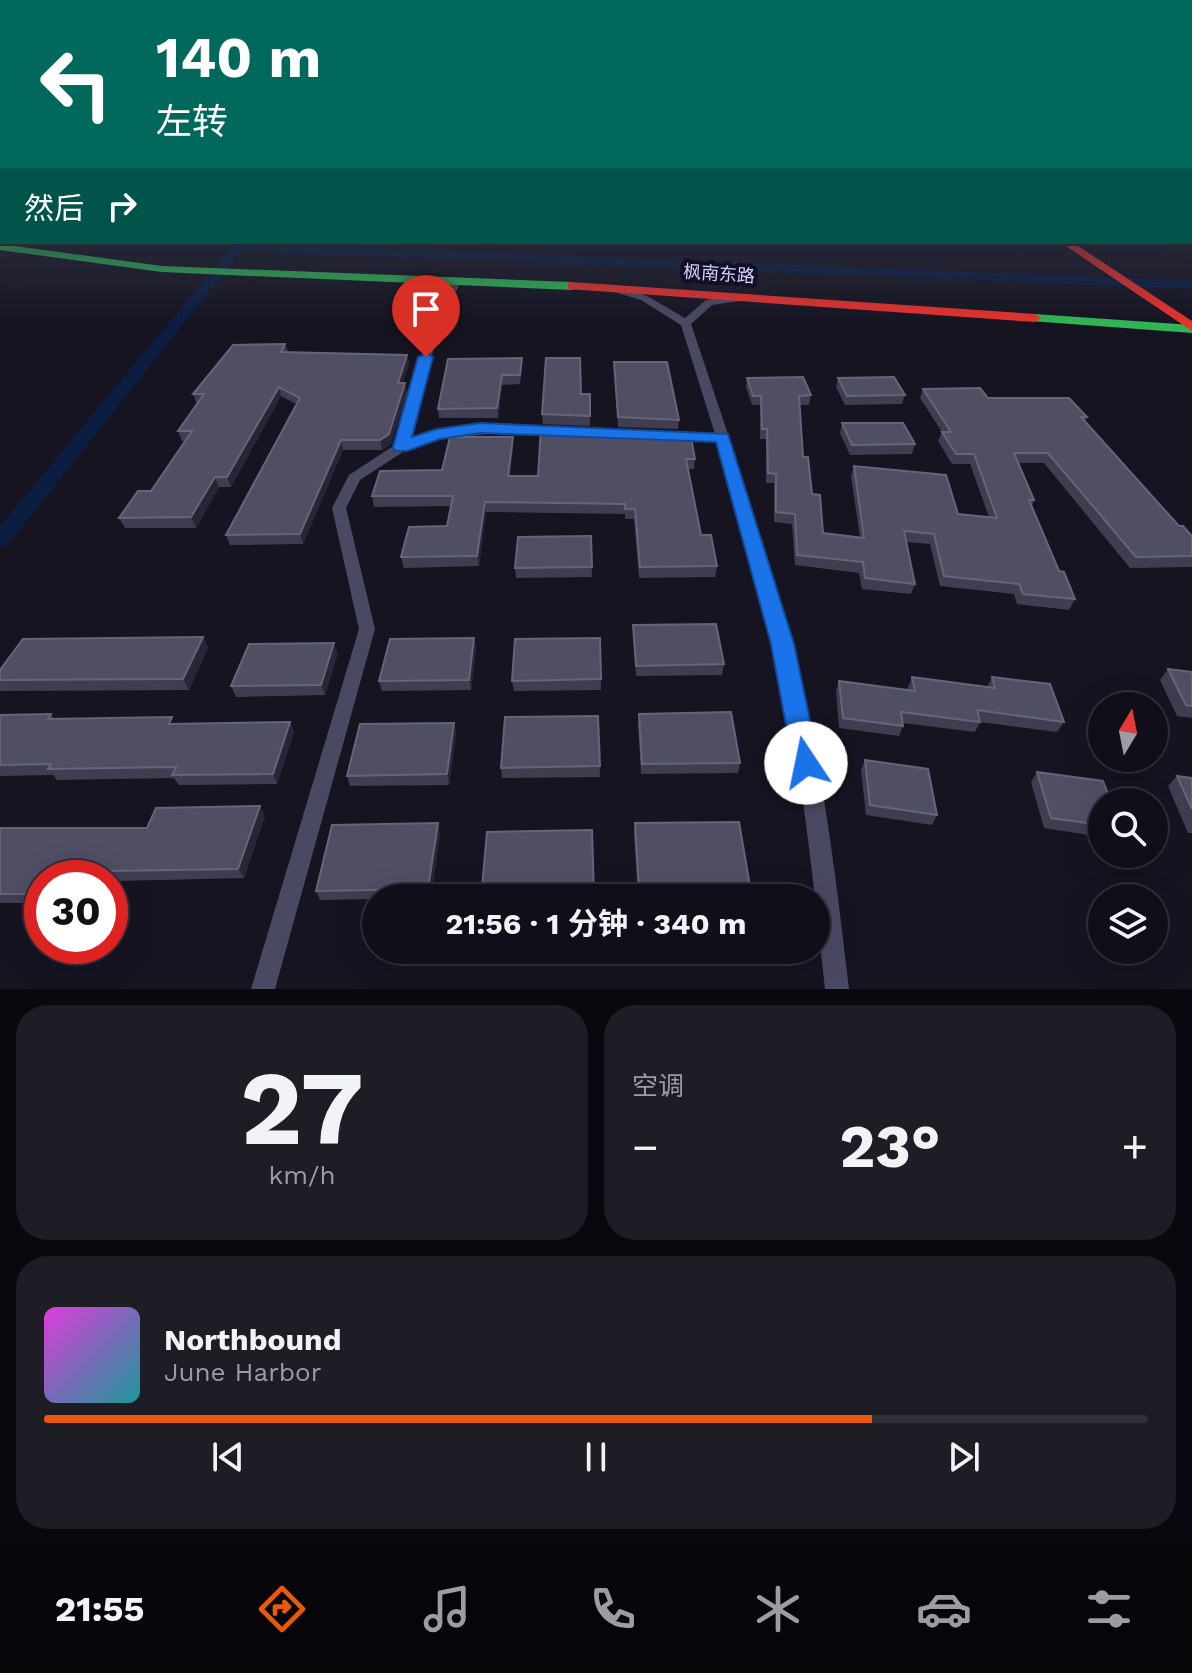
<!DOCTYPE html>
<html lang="zh">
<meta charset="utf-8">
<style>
body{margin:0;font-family:"Work Sans","Noto Sans SC",sans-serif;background:#1e1d26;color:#f1f3f6;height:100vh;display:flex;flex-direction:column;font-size:30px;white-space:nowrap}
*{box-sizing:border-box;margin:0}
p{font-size:26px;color:#9c9ca2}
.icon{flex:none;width:44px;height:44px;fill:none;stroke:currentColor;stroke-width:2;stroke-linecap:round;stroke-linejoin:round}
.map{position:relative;height:989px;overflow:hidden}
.sheet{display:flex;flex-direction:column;gap:16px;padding:16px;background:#09080e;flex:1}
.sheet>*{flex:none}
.top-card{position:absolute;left:0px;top:0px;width:1192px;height:244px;box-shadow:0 8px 32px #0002,0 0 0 2px #302f38;background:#00695c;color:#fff;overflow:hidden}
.needle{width:52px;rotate:10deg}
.buttons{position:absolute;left:1088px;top:692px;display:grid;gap:16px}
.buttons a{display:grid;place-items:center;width:80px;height:80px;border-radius:50%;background:#100f19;box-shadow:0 8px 32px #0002,0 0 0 2px #302f38;font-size:40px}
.speed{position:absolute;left:24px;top:860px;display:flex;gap:16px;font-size:40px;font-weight:700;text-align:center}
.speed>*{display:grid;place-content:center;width:104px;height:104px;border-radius:50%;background:#100f19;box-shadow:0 8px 32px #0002,0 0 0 2px #302f38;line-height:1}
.speed .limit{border:12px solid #d22;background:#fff;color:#111}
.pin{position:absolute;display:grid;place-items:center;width:68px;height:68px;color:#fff;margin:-82px -34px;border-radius:50% 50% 50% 0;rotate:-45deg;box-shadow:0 0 8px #0007}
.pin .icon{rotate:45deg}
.me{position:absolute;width:88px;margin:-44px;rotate:349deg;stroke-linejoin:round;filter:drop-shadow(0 0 6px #0008)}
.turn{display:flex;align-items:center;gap:28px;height:168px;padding:0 24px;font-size:36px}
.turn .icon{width:104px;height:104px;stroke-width:2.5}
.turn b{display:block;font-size:56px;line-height:68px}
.then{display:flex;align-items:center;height:76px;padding:0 24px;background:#0003;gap:16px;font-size:30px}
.big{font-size:60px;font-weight:700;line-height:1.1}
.sheet .widget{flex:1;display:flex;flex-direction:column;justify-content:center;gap:12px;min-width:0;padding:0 28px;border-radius:32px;background:#1e1d26}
.sheet .dial{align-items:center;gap:0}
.dial b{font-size:104px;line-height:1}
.song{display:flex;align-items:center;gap:24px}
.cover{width:96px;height:96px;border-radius:12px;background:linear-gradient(135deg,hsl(300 70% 55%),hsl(180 70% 35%))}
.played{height:8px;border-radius:4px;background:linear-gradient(90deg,#ea580c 75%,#302f38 75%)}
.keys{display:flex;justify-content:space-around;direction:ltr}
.heat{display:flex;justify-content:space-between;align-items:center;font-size:44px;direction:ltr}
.sheet .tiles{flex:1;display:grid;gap:16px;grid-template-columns:1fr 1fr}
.widget:last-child{grid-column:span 2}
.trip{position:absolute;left:362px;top:884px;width:468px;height:80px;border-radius:40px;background:#100f19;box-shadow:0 8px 32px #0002,0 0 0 2px #302f38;font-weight:700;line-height:80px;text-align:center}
.menu{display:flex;height:128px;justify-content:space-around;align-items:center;background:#06060a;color:#9c9ca2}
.menu .icon{width:56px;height:56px}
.menu .selected{color:#ea580c}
.menu b{font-size:36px;color:#f1f3f6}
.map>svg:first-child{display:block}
</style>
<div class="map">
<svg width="1192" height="989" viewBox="0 0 1192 989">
<rect width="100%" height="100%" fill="#161421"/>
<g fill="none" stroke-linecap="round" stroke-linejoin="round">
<path fill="#0b1e41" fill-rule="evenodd" d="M 236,242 L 1192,281 L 1192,289 L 241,251 L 8,545 L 0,547 L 0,526 Z"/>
<path fill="#4a4962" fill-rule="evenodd" d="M 455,279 L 460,282 L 431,357 L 409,440 C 458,424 507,425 558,427 L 564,431 L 558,435 L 497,433 L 442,439 L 406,450 L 360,480 L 346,508 L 375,629 L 275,989 L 251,989 L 359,629 L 332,508 L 349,475 L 395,445 L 421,357 L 450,282 Z
M 614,286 L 647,296 L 685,318 L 706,300 L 740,295 L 745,298 L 740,301 L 712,305 L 691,324 C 731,443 772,561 801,683 C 825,784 837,887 849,989 L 825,989 C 814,888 804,789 784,688 C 767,605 742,523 718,442 L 667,440 L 661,436 L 667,432 L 715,434 L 681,325 L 641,300 L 611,291 L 611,287 Z"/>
<path fill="#30b455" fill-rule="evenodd" d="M 0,244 L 162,266 L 572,282 L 578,286 L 572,290 L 162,272 L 0,250 Z
M 1035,314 L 1192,325 L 1192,333 L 1030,321 L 1029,318 Z"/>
<path fill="#e5322d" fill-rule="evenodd" d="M 1060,242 L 1072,242 L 1192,321 L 1192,331 Z
M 572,282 L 1035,314 L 1041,318 L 1035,322 L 568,289 L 568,283 Z"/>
</g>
<path fill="#403d50" d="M 1190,185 L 1192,185 L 1192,205 L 1190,204 Z
M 285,344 L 288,352 L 407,355 L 409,364 L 402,383 L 407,393 L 391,444 L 382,450 L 343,450 L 303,544 L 230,545 L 226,535 L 296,404 L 281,396 L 231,487 L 219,487 L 196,528 L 125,528 L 119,518 L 151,491 L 185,441 L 182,441 L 178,431 L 197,404 L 193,394 Z
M 522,358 L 522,367 L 520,384 L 502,385 L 498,418 L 439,418 L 438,409 Z
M 614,362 L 679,420 L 678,429 L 618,427 Z
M 747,378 L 811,395 L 809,405 L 799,405 L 803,457 L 812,494 L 823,533 L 860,537 L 851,476 L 854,466 L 958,514 L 989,517 L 970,464 L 952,464 L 938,441 L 942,432 L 920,398 L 923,389 L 988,398 L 1087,417 L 1085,422 L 1179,526 L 1192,536 L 1192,567 L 1130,568 L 1044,463 L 1019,463 L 1034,500 L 1032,506 L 1059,571 L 1075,599 L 1069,610 L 1017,604 L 1014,594 L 940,586 L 930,544 L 906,542 L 915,584 L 911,594 L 862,589 L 859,573 L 795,565 L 792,524 L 774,522 L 774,483 L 766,483 L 766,439 L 760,439 L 760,405 L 752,405 L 746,387 Z
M 838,378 L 905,395 L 902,404 L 845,405 L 836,387 Z
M 590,394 L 590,426 L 543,424 L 542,414 Z
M 842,423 L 915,444 L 912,454 L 850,455 L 840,433 Z
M 683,437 L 695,459 L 694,469 L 688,469 L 701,535 L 717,566 L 715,577 L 639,578 L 634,519 L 625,519 L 625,514 L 486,512 L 479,566 L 404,568 L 401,557 L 447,526 L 451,506 L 374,507 L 372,496 L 513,446 L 510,476 L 538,476 Z
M 591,536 L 592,577 L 516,578 L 515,568 Z
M 633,625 L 724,664 L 722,675 L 636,676 Z
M 203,637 L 208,648 L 189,690 L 1,691 L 0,690 L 0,670 Z
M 474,638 L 476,648 L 471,690 L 382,691 L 379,681 Z
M 600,638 L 601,690 L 514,691 L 512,681 Z
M 338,653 L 325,695 L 236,697 L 231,686 Z
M 1168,669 L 1192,672 L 1192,718 L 1177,716 L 1160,680 Z
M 912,677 L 987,687 L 992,677 L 1064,722 L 1057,732 L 980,722 L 975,732 L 903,723 L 903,726 L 899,736 L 839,728 L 836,691 L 839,681 L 908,690 L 908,687 Z
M 51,714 L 54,719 L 176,724 L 290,722 L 294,732 L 277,784 L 179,785 L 174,778 L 57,780 L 53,775 L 0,776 L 0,715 Z
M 639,714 L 740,763 L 738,773 L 641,774 L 638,724 Z
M 598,716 L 600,777 L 502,778 L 501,768 Z
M 454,723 L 456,733 L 449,785 L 350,786 L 347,776 Z
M 865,760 L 937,815 L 932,825 L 866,815 L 861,770 Z
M 1037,772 L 1102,802 L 1102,837 L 1044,828 L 1031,782 Z
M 1177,776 L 1192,778 L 1192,833 L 1188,833 L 1168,786 Z
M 260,806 L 265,816 L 244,878 L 117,881 L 110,896 L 110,878 L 42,878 L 42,903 L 0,903 L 0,828 L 147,828 Z
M 635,823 L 750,886 L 748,896 L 638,898 L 634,833 Z
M 592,830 L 594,898 L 481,898 Z
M 440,833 L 431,898 L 376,898 L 376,899 L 320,900 L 316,891 Z"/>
<path fill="#282635" d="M 407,355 L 409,364 L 399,393 L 398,383 Z
M 502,375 L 502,385 L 498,418 L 497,408 Z
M 405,383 L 407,393 L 391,444 L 382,450 L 380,440 Z
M 279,387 L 281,396 L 231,487 L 227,477 Z
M 513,437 L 513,446 L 509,486 L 508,476 Z
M 341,440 L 343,450 L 303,544 L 300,534 Z
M 215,477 L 219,487 L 196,528 L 191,517 Z
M 485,502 L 486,512 L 479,566 L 477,556 Z
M 203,637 L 208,648 L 189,690 L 183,679 Z
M 474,638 L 476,648 L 471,690 L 469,680 Z
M 334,643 L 338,653 L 325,695 L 321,685 Z
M 290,722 L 294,732 L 277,784 L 273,774 Z
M 454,723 L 456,733 L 449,785 L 447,774 Z
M 260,806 L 265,816 L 244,878 L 238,869 Z
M 438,823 L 440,833 L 431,898 L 428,889 Z
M 109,871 L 117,881 L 110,896 L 110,878 L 106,878 Z"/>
<path fill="#504e63" stroke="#66637b" stroke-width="2" d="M 285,344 L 281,352 L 407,355 L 398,383 L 405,383 L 389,434 L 380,440 L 341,440 L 300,534 L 226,535 L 300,398 L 279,387 L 227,477 L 215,477 L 191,517 L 119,518 L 138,491 L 151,491 L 192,431 L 178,431 L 204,394 L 193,394 L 233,345 Z
M 522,358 L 520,375 L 502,375 L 497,408 L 438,409 L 448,359 Z
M 546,358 L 580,358 L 581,394 L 590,394 L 590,416 L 542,414 Z
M 614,362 L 667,362 L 679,420 L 618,417 Z
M 803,377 L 811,395 L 799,396 L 803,457 L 808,457 L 812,494 L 820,495 L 823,533 L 864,538 L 854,466 L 946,475 L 958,514 L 997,518 L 974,454 L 956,454 L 942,432 L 951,432 L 923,389 L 980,388 L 988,398 L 1069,398 L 1087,417 L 1081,417 L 1179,526 L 1183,526 L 1192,536 L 1192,556 L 1136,557 L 1048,453 L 1014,453 L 1034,500 L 1029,500 L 1059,571 L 1064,572 L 1075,599 L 1023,594 L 1019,584 L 944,576 L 934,534 L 904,531 L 915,584 L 865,578 L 863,562 L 797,555 L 795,514 L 776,512 L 776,474 L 768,473 L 767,429 L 762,429 L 761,396 L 753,396 L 747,378 Z
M 894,377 L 905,395 L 847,396 L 838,378 Z
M 842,423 L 903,423 L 915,444 L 852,445 Z
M 541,428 L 682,434 L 683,437 L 691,437 L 695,459 L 686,459 L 701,535 L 711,535 L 717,566 L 640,567 L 635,509 L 625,509 L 625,504 L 485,502 L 477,556 L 401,557 L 409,527 L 447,526 L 453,496 L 372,496 L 380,471 L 442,470 L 450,437 L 513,437 L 508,476 L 538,476 Z
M 591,536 L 592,567 L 515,568 L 518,537 Z
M 716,624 L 724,664 L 636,666 L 633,625 Z
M 203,637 L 183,679 L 0,680 L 0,670 L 23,639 Z
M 474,638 L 469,680 L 379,681 L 390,639 Z
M 600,638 L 601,679 L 512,681 L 515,639 Z
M 334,643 L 321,685 L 231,686 L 249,644 Z
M 1168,669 L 1192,672 L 1192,706 L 1186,705 Z
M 912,677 L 995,688 L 992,677 L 1050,684 L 1064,722 L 977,710 L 980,722 L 901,712 L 903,726 L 843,718 L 839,681 L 915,691 Z
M 731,712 L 740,763 L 642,764 L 639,714 Z
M 51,714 L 48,719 L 172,717 L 169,724 L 290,722 L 273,774 L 172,775 L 176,767 L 48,769 L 51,764 L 0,765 L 0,715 Z
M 598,716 L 600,766 L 501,768 L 505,717 Z
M 454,723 L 447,774 L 347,776 L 360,724 Z
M 865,760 L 928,769 L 937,815 L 870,805 Z
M 1037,772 L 1103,781 L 1111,802 L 1102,802 L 1102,825 L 1051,818 Z
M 1177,776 L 1192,778 L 1192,809 Z
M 260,806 L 238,869 L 109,871 L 106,878 L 42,878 L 42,894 L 0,894 L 0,828 L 147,828 L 156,808 Z
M 739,822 L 750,886 L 639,889 L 635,823 Z
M 438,823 L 428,889 L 316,891 L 332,825 Z
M 592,830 L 594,896 L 481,898 L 487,832 Z"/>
<linearGradient id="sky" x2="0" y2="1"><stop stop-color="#0c0b12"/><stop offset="0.57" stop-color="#363a4e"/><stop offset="1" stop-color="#363a4e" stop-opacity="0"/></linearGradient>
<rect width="1192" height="323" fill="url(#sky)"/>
<path fill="#1a73e8" stroke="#114b97" stroke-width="2" d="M 426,353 L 433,357 L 412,437 L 437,429 L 480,423 L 728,434 L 794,644 L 819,763 L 815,771 L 806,774 L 797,771 L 793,763 L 771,644 L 716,442 L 480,433 L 440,439 L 407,451 L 395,451 L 393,447 L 418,357 Z"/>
<g text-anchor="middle" stroke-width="8" stroke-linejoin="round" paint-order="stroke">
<g font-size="18" fill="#d9d4ff" stroke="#130f26">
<text transform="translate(719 274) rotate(4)" y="6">枫南东路</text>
</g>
</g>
</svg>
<div class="buttons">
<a><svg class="needle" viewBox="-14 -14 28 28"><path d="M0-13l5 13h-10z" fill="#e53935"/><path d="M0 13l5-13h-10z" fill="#9c9ca2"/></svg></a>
<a><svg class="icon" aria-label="search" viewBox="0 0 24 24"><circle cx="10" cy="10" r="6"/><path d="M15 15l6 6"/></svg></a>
<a><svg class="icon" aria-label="layers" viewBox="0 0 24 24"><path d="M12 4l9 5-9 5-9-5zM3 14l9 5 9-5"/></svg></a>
</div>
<div class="speed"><div class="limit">30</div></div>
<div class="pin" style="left:426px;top:357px;background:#d93025"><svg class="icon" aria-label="arrive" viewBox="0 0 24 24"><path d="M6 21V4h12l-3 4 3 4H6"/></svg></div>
<svg class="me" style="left:806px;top:763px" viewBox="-20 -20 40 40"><circle r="19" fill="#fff"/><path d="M0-13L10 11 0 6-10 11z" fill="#1a73e8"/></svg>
<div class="trip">21:56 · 1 分钟 · 340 m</div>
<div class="top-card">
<div class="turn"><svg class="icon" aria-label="left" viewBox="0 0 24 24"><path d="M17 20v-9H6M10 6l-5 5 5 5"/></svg><div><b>140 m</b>左转</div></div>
<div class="then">然后<svg class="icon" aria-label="right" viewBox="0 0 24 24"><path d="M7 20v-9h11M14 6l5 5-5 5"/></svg></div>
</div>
</div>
<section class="sheet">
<div class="tiles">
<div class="widget dial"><b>27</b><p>km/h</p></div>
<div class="widget"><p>空调</p>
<div class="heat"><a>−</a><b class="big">23°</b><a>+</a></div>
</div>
<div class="widget">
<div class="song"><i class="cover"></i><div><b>Northbound</b><p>June Harbor</p></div></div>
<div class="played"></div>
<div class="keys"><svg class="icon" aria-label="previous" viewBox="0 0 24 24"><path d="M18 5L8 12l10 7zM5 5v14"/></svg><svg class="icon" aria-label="pause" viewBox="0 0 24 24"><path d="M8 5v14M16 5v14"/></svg><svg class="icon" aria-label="next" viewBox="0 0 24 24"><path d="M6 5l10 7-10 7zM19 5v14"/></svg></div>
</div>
</div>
</section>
<nav class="menu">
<b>21:55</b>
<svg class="icon selected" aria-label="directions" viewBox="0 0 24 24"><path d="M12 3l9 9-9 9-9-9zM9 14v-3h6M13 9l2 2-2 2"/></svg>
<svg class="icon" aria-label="music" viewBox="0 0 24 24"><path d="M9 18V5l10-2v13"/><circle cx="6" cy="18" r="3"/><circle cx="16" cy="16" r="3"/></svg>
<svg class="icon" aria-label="phone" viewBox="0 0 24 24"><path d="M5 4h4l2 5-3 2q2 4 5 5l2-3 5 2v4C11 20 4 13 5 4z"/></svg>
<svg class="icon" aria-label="climate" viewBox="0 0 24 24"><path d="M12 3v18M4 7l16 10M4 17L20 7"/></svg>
<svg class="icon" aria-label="car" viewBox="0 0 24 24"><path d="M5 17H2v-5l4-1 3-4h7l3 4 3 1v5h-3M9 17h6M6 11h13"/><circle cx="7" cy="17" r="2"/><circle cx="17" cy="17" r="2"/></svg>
<svg class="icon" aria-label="filters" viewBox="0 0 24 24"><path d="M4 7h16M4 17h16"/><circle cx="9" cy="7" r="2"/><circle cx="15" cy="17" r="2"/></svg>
</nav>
